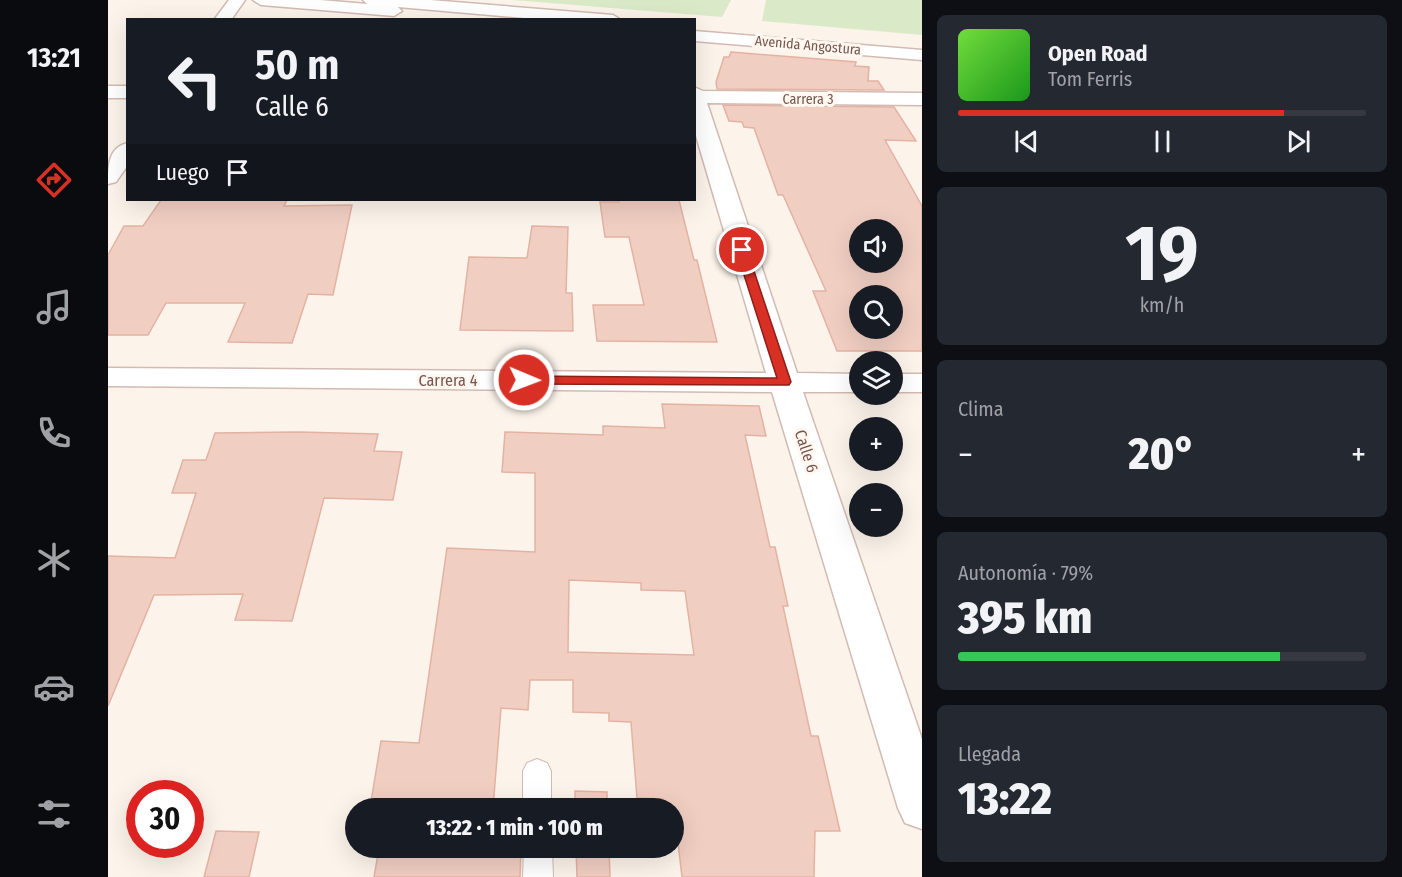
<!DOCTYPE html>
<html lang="es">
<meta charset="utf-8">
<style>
body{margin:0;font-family:"Fira Sans Condensed",sans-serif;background:#242831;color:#f1f3f6;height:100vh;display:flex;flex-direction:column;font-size:22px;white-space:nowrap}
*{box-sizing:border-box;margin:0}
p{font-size:20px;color:#9ea1a6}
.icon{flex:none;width:33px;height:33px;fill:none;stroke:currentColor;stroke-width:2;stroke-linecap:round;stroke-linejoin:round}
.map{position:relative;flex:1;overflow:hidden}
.drawer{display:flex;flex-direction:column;gap:15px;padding:15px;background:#0d0f14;width:480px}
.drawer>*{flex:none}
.guide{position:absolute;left:18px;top:18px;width:570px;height:183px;border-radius:0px;box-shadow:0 6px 24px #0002;background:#171b24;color:#f1f3f6;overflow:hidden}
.buttons{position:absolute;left:741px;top:219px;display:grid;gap:12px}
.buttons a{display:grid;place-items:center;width:54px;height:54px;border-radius:50%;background:#171b24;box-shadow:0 6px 24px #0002;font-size:30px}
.speed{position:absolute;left:18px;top:780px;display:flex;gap:12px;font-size:30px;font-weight:700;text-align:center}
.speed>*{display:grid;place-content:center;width:78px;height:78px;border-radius:50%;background:#171b24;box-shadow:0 6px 24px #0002;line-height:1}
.speed .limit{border:9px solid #d22;background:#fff;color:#111}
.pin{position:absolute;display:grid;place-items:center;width:51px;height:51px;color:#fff;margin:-26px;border:3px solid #fff;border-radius:50%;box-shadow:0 2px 6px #0007}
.me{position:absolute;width:66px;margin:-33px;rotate:91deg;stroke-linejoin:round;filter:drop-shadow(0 0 4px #0008)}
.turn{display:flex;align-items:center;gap:21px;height:126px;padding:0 30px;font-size:27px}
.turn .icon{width:78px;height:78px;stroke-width:2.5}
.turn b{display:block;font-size:42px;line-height:51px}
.then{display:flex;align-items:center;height:57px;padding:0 30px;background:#0003;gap:12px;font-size:22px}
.big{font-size:45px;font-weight:800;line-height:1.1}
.drawer .widget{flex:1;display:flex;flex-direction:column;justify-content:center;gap:9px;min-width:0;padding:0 21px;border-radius:9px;background:#242831}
.drawer .dial{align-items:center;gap:0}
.dial b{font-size:78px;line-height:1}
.song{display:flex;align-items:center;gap:18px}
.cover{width:72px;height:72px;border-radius:9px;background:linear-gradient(135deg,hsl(100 70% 55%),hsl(120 70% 35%))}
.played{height:6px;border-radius:3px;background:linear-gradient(90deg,#d93025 80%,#363941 80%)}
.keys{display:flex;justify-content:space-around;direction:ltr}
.heat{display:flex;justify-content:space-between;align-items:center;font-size:33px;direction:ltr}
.charge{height:9px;border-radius:4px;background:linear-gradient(90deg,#34c759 79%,#363941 0)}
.trip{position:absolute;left:237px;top:798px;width:339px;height:60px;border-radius:30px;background:#171b24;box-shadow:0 6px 24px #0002;font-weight:800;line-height:60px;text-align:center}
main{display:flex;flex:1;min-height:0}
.menu{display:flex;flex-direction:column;width:108px;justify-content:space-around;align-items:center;background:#090b0e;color:#9ea1a6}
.menu .icon{width:42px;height:42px}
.menu .current{color:#d93025}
.menu b{font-size:27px;color:#f1f3f6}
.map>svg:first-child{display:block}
</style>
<main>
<nav class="menu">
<b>13:21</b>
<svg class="icon current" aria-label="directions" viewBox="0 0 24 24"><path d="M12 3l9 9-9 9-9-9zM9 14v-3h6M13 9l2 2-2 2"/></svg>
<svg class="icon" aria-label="music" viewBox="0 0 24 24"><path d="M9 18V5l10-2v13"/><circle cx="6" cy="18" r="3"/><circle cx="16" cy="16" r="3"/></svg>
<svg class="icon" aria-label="phone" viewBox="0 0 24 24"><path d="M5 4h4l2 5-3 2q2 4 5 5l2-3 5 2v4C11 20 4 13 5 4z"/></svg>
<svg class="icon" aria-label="climate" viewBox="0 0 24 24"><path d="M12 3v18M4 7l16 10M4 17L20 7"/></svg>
<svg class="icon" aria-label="car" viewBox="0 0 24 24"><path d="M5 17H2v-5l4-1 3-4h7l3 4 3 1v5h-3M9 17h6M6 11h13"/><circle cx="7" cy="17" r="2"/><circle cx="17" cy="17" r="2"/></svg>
<svg class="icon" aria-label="filters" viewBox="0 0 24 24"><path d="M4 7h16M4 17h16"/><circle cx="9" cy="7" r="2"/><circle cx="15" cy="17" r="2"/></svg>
</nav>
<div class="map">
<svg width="814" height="877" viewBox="0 0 814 877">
<rect width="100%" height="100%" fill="#fcf3ea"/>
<path fill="#daeac8" d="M 405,0 L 623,0 L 614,17 Z
M 658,0 L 814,0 L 814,35 L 654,21 Z"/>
<path fill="#f1cec2" stroke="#e4b2a2" stroke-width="1.5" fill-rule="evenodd" d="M 623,52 L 748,62 L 747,66 L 761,67 L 760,81 L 770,81 L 776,90 L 609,89 L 608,82 L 616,57 L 621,57 Z
M 615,105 L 786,107 L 808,141 L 777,140 L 814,206 L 814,351 L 729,351 L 705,291 L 718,291 L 675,195 L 670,195 L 646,128 L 636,127 L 634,122 L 621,121 ZM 752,230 L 784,230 L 784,262 L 752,262 ZM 752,296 L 784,296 L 784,328 L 752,328 Z
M 53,200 L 179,200 L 176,206 L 244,205 L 225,295 L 200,294 L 184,343 L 120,342 L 137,303 L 58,303 L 40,335 L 0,335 L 0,255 L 16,226 L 35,226 Z
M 511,200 L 571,200 L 586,260 L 589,260 L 609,342 L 489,341 L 485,305 L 536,305 L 521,237 L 497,237 L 492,202 L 511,202 Z
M 424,226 L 460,227 L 458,293 L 464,293 L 465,331 L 352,330 L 361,257 L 419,258 Z
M 554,404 L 651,406 L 658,436 L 637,435 L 662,547 L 667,547 L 680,606 L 675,606 L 703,736 L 710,736 L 732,831 L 707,831 L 706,877 L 574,877 L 568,826 L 566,826 L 566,808 L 556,808 L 555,799 L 529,798 L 523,722 L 501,721 L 501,713 L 465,712 L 465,680 L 422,680 L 420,710 L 393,708 L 385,808 L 262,808 L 273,741 L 311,743 L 339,548 L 427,552 L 427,473 L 394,472 L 397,432 L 495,435 L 495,426 L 557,428 ZM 461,580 L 533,583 L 533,590 L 577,591 L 586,655 L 460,652 Z
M 191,432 L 270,434 L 266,451 L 294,452 L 285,500 L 216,498 L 184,621 L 127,620 L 135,594 L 46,595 L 0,706 L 0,556 L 67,558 L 88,493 L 64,493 L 75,460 L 98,460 L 107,433 Z
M 467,791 L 499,792 L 499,808 L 467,808 Z
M 108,831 L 151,832 L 141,877 L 96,877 Z
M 271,848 L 413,848 L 412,877 L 266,877 Z
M 468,848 L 501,848 L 502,877 L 469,877 Z"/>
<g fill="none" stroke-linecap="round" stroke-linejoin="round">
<defs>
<path id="service" d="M 429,759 L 439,763 L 443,771 L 443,808 L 415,808 L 415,771 L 419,763 Z
M 416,848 L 444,848 L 445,877 L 415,877 Z"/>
<path id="minor" d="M 121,0 L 137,0 L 123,20 L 106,20 Z
M 145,0 L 212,0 L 259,4 L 255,0 L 322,0 L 505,15 L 513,20 L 439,20 L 290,7 L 294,11 L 286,16 L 153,5 Z
M 586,31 L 814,50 L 814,60 L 586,41 Z
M 0,86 L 20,86 L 20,98 L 0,98 Z
M 586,87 L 595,91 L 814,93 L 814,105 L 599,103 L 689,373 L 752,374 L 752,392 L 695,392 L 814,739 L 814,829 L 797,823 L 790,808 L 664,392 L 0,386 L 0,368 L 658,373 L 586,129 Z
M 20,143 L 20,165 L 8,182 L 0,184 C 0,167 0,147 20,143 Z
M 784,374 L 814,374 L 814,392 L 784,392 Z"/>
</defs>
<use href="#service" stroke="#d1bbb2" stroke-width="2"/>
<use href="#minor" stroke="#d1bbb2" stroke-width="3"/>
<use href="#service" fill="#fff" fill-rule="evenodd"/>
<use href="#minor" fill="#fff" fill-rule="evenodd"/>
</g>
<path fill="#d93025" stroke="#8d1f18" stroke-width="1.5" d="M 634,247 L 639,250 L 683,382 L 681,385 L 416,384 L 409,380 L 416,376 L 669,378 L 628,250 Z"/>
<g text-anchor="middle" stroke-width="6" stroke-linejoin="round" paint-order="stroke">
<g font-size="14" fill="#77564d" stroke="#fff7f0">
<text transform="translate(700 45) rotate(5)" y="5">Avenida Angostura</text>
<text x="700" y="104">Carrera 3</text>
</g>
<g font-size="16" fill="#77564d" stroke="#fff7f0">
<text x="340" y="386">Carrera 4</text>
<text transform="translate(699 451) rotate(72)" y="6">Calle 6</text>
</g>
</g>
</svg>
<div class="buttons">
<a><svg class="icon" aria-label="sound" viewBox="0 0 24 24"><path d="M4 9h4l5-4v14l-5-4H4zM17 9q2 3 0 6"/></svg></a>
<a><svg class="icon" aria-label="search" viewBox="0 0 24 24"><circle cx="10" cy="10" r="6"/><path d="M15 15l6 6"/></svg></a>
<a><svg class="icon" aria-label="layers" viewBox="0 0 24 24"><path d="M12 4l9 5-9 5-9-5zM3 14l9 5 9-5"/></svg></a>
<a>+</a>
<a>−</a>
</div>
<div class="speed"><div class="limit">30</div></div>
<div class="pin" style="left:634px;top:250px;background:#d93025"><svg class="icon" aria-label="arrive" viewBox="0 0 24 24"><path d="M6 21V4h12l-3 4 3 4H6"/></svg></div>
<svg class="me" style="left:416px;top:380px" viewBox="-20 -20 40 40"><circle r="17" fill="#d93025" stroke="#fff" stroke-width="3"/><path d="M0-11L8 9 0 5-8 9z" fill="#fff"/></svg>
<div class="trip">13:22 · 1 min · 100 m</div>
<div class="guide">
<div class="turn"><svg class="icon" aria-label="left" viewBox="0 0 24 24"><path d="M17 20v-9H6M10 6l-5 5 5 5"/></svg><div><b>50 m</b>Calle 6</div></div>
<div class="then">Luego<svg class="icon" aria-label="arrive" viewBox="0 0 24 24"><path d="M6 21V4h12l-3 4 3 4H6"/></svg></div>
</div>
</div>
<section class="drawer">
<div class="widget">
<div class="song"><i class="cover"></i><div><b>Open Road</b><p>Tom Ferris</p></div></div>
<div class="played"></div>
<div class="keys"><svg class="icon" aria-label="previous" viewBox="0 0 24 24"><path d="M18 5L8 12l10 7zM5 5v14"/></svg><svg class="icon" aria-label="pause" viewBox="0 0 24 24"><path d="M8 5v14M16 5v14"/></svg><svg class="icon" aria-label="next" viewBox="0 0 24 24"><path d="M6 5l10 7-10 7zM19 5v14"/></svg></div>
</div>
<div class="widget dial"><b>19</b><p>km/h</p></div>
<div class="widget"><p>Clima</p>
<div class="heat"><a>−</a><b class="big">20°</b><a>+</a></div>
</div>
<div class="widget"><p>Autonomía · 79%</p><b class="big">395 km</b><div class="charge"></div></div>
<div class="widget"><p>Llegada</p><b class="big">13:22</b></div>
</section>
</main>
